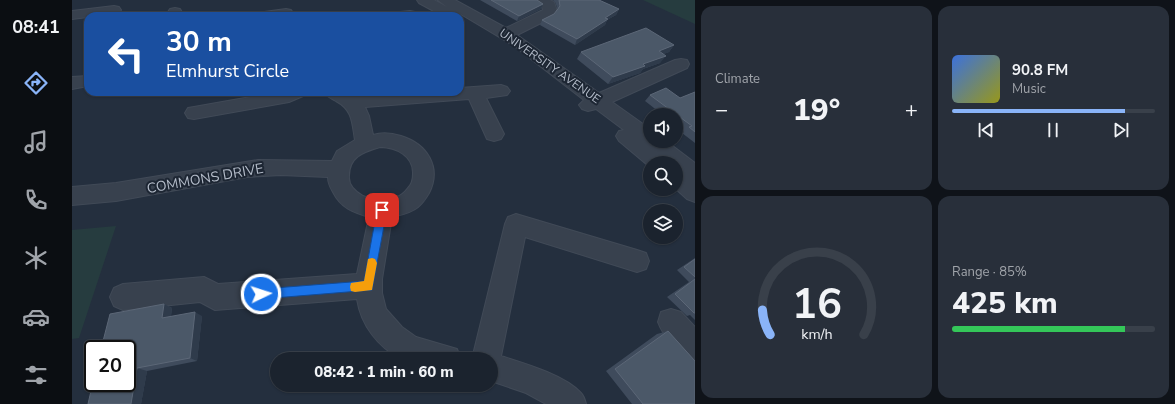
<!DOCTYPE html>
<meta charset="utf-8">
<style>
body{margin:0;font-family:"Nunito Sans",sans-serif;background:#282f3a;color:#f1f3f6;height:100vh;display:flex;flex-direction:column;font-size:15px;white-space:nowrap}
*{box-sizing:border-box;margin:0}
p{font-size:13px;color:#a0a4aa}
.icon{flex:none;width:22px;height:22px;fill:none;stroke:currentColor;stroke-width:2;stroke-linecap:round;stroke-linejoin:round}
.map{position:relative;flex:1;overflow:hidden}
.sheet{display:flex;flex-direction:column;gap:6px;padding:6px;background:#0f1319;width:480px}
.sheet>*{flex:none}
.banner{position:absolute;left:12px;top:12px;width:380px;height:84px;border-radius:12px;box-shadow:0 1px 3px #0004,0 0 0 1px #39404a;background:#1a4fa0;color:#fff;overflow:hidden}
.controls{position:absolute;left:571px;top:108px;display:grid;gap:8px}
.controls a{display:grid;place-items:center;width:40px;height:40px;border-radius:50%;background:#1b232e;box-shadow:0 1px 3px #0004,0 0 0 1px #39404a;font-size:20px}
.speed{position:absolute;left:12px;top:340px;display:flex;gap:8px;font-size:20px;font-weight:700;text-align:center}
.speed>*{display:grid;place-content:center;width:52px;height:52px;border-radius:50%;background:#1b232e;box-shadow:0 1px 3px #0004,0 0 0 1px #39404a;line-height:1}
.speed .limit{border:2px solid #111;border-radius:6px;background:#fff;color:#111}
.pin{position:absolute;display:grid;place-items:center;width:34px;height:34px;color:#fff;margin:-17px;border-radius:8px;box-shadow:0 2px 6px #0006}
.me{position:absolute;width:44px;margin:-22px;rotate:86deg;stroke-linejoin:round;filter:drop-shadow(0 0 3px #0008)}
.turn{display:flex;align-items:center;gap:14px;height:84px;padding:0 16px;font-size:18px}
.turn .icon{width:52px;height:52px;stroke-width:2.5}
.turn b{display:block;font-size:28px;line-height:34px}
.big{font-size:30px;font-weight:800;line-height:1.1}
.sheet .tile{flex:1;display:flex;flex-direction:column;justify-content:center;gap:6px;min-width:0;padding:0 14px;border-radius:12px;background:#282f3a}
.sheet .dial{align-items:center;gap:0}
.dial svg{height:104px;overflow:visible;fill:none;stroke:#39404a;stroke-width:7;stroke-linecap:round;text-anchor:middle}
.dial text{fill:#f1f3f6;stroke:none}
.song{display:flex;align-items:center;gap:12px}
.cover{width:48px;height:48px;border-radius:6px;background:linear-gradient(135deg,hsl(220 70% 55%),hsl(60 70% 35%))}
.played{height:4px;border-radius:2px;background:linear-gradient(90deg,#8ab4f8 85%,#39404a 85%)}
.keys{display:flex;justify-content:space-around;direction:ltr}
.heat{display:flex;justify-content:space-between;align-items:center;font-size:22px;direction:ltr}
.charge{height:6px;border-radius:3px;background:linear-gradient(90deg,#34c759 85%,#39404a 0)}
.sheet .tiles{flex:1;display:grid;gap:6px;grid-template-columns:repeat(2,1fr)}
.trip{position:absolute;left:198px;top:352px;width:228px;height:40px;border-radius:20px;background:#1b232e;box-shadow:0 1px 3px #0004,0 0 0 1px #39404a;font-weight:800;line-height:40px;text-align:center}
main{display:flex;flex:1;min-height:0}
.dock{display:flex;flex-direction:column;width:72px;justify-content:space-around;align-items:center;background:#0b0e12;color:#a0a4aa}
.dock .icon{width:28px;height:28px}
.dock .current{color:#8ab4f8}
.dock b{font-size:18px;color:#f1f3f6}
.map>svg:first-child{display:block}
</style>
<main>
<nav class="dock">
<b>08:41</b>
<svg class="icon current" aria-label="directions" viewBox="0 0 24 24"><path d="M12 3l9 9-9 9-9-9zM9 14v-3h6M13 9l2 2-2 2"/></svg>
<svg class="icon" aria-label="music" viewBox="0 0 24 24"><path d="M9 18V5l10-2v13"/><circle cx="6" cy="18" r="3"/><circle cx="16" cy="16" r="3"/></svg>
<svg class="icon" aria-label="phone" viewBox="0 0 24 24"><path d="M5 4h4l2 5-3 2q2 4 5 5l2-3 5 2v4C11 20 4 13 5 4z"/></svg>
<svg class="icon" aria-label="climate" viewBox="0 0 24 24"><path d="M12 3v18M4 7l16 10M4 17L20 7"/></svg>
<svg class="icon" aria-label="car" viewBox="0 0 24 24"><path d="M5 17H2v-5l4-1 3-4h7l3 4 3 1v5h-3M9 17h6M6 11h13"/><circle cx="7" cy="17" r="2"/><circle cx="17" cy="17" r="2"/></svg>
<svg class="icon" aria-label="filters" viewBox="0 0 24 24"><path d="M4 7h16M4 17h16"/><circle cx="9" cy="7" r="2"/><circle cx="15" cy="17" r="2"/></svg>
</nav>
<div class="map">
<svg width="623" height="404" viewBox="0 0 623 404">
<rect width="100%" height="100%" fill="#242f3e"/>
<path fill="#263c3f" d="M 571,0 L 623,0 L 623,24 Z
M 44,226 L 7,338 L 0,339 L 0,230 Z"/>
<g fill="none" stroke-linecap="round" stroke-linejoin="round">
<defs>
<path id="minor" d="M 345,0 L 362,0 L 375,7 L 366,0 L 383,0 L 434,28 L 471,10 L 470,7 L 462,3 L 460,0 L 478,0 L 482,2 L 485,11 L 479,18 L 445,35 L 527,93 L 603,60 L 609,59 L 615,60 L 617,64 L 615,68 L 540,102 L 578,129 L 578,141 L 594,141 L 623,163 L 623,202 L 615,199 L 604,189 L 604,163 L 578,163 L 578,167 L 547,141 L 544,136 L 547,131 L 552,130 L 524,109 L 516,111 L 510,109 L 507,105 L 512,100 L 441,45 L 387,13 L 389,16 L 388,18 L 388,16 L 371,16 L 347,3 Z
M 42,6 L 47,7 L 49,10 L 47,13 L 0,19 L 0,11 Z
M 103,8 L 108,9 L 112,16 L 98,16 L 96,12 L 98,9 Z
M 214,9 L 219,10 L 221,13 L 219,16 L 183,16 L 185,13 Z
M 338,11 L 343,12 L 344,16 L 316,16 L 318,13 Z
M 16,76 L 16,86 L 0,89 L 0,77 Z
M 429,85 L 435,87 L 438,91 L 435,95 L 414,98 L 432,134 L 429,139 L 422,141 L 415,139 L 397,99 L 293,107 L 297,116 L 301,135 C 311,132 319,133 329,136 C 355,144 370,167 357,193 C 354,198 351,203 346,207 C 339,213 328,215 320,217 L 310,279 L 310,293 L 314,309 L 330,327 L 344,337 L 385,349 L 389,359 L 329,359 C 306,347 289,325 285,299 L 143,310 L 128,302 L 51,310 L 42,306 L 38,297 L 42,288 L 51,284 L 132,277 L 146,284 L 285,274 L 297,217 C 281,212 269,208 261,192 C 258,187 256,183 256,177 L 209,175 L 175,177 L 44,201 L 0,205 L 0,187 L 44,183 L 186,160 L 260,161 L 265,151 L 283,140 C 280,123 281,110 264,101 C 259,98 255,97 251,92 L 275,92 L 282,96 L 335,92 L 388,92 L 388,88 ZM 308,147 C 324,147 342,156 341,174 C 341,180 340,184 336,188 C 333,192 329,196 324,197 C 319,199 314,199 309,199 C 303,199 297,199 291,196 C 284,192 277,186 277,178 C 276,157 291,152 308,147 Z
M 206,92 L 234,92 L 231,96 L 217,102 L 122,119 L 116,118 L 113,113 L 116,108 L 122,107 Z
M 444,214 L 565,250 L 574,253 L 577,261 L 574,269 L 565,272 L 453,237 L 429,356 C 451,363 493,375 509,393 C 511,395 513,400 514,404 L 474,404 L 454,393 L 419,381 L 419,359 L 400,359 L 433,224 L 436,217 Z
M 599,309 L 609,312 L 623,327 L 623,361 C 607,354 592,338 586,322 L 589,312 Z"/>
</defs>
<use href="#minor" stroke="#414a57" stroke-width="2"/>
<use href="#minor" fill="#38414e" fill-rule="evenodd"/>
</g>
<path fill="#3f4b5c" d="M 408,0 L 465,0 L 471,4 L 469,9 L 445,21 Z
M 481,0 L 527,0 L 547,9 L 544,15 L 535,20 L 533,25 L 503,45 L 468,25 L 470,20 L 482,14 L 486,10 L 483,2 Z
M 602,45 L 597,52 L 591,54 L 588,63 L 571,69 L 568,73 L 536,84 L 505,59 L 509,52 Z
M 623,92 L 623,143 L 610,133 L 612,132 L 604,125 L 604,115 L 591,115 L 573,101 L 578,95 L 608,98 Z
M 623,258 L 623,320 L 618,315 L 615,316 L 595,297 L 617,282 L 605,270 Z
M 92,304 L 100,308 L 99,316 L 130,316 L 125,361 L 75,371 L 69,404 L 16,404 Z
M 596,331 L 623,404 L 560,404 L 534,371 L 585,334 Z"/>
<path fill="#2f3b4b" d="M 471,4 L 469,9 L 445,21 L 447,16 Z
M 547,9 L 544,15 L 535,20 L 533,25 L 503,45 L 505,39 L 533,18 Z
M 602,45 L 597,52 L 582,58 L 587,51 Z
M 594,56 L 588,63 L 571,69 L 568,73 L 536,84 L 541,77 L 571,64 Z
M 92,304 L 100,308 L 98,321 L 90,318 Z
M 123,312 L 130,316 L 125,361 L 118,358 Z
M 65,368 L 75,371 L 69,404 L 59,404 Z"/>
<path fill="#4b5868" stroke="#5c6777" d="M 419,0 L 465,0 L 471,4 L 447,16 Z
M 487,0 L 527,0 L 547,9 L 533,18 L 536,19 L 505,39 L 470,20 L 482,14 L 488,6 Z
M 574,28 L 602,45 L 587,51 L 594,56 L 571,64 L 573,66 L 541,77 L 509,52 Z
M 594,88 L 608,98 L 623,92 L 623,132 L 617,127 L 620,126 L 578,95 Z
M 623,259 L 623,277 L 612,267 Z
M 623,279 L 623,313 L 622,313 L 603,294 Z
M 92,304 L 90,318 L 123,312 L 118,358 L 65,368 L 59,404 L 16,404 L 21,382 L 21,383 L 55,383 L 55,349 L 29,349 L 38,314 Z
M 596,331 L 623,361 L 623,404 L 571,404 L 543,369 Z"/>
<path fill="#1a73e8" stroke="#114b97" d="M 310,206 L 313,207 L 315,210 L 300,290 L 189,299 L 185,298 L 184,294 L 185,290 L 189,289 L 292,281 L 305,210 L 307,207 Z"/>
<path fill="#f59e0b" d="M 300,258 L 303,259 L 305,263 L 300,290 L 283,292 L 279,291 L 278,287 L 279,283 L 292,281 L 296,259 Z"/>
<g text-anchor="middle" stroke-width="4" stroke-linejoin="round" paint-order="stroke">
<g font-size="12" fill="#b4bcc9" stroke="#1d2633">
<text transform="translate(478 66) rotate(35)" y="4">UNIVERSITY AVENUE</text>
</g>
<g font-size="14" fill="#b4bcc9" stroke="#1d2633">
<text transform="translate(133 178) rotate(-10)" y="5">COMMONS DRIVE</text>
</g>
</g>
</svg>
<div class="controls">
<a><svg class="icon" aria-label="sound" viewBox="0 0 24 24"><path d="M4 9h4l5-4v14l-5-4H4zM17 9q2 3 0 6"/></svg></a>
<a><svg class="icon" aria-label="search" viewBox="0 0 24 24"><circle cx="10" cy="10" r="6"/><path d="M15 15l6 6"/></svg></a>
<a><svg class="icon" aria-label="layers" viewBox="0 0 24 24"><path d="M12 4l9 5-9 5-9-5zM3 14l9 5 9-5"/></svg></a>
</div>
<div class="speed"><div class="limit">20</div></div>
<div class="pin" style="left:310px;top:210px;background:#d93025"><svg class="icon" aria-label="arrive" viewBox="0 0 24 24"><path d="M6 21V4h12l-3 4 3 4H6"/></svg></div>
<svg class="me" style="left:189px;top:294px" viewBox="-20 -20 40 40"><circle r="17" fill="#1a73e8" stroke="#fff" stroke-width="3"/><path d="M0-11L8 9 0 5-8 9z" fill="#fff"/></svg>
<div class="trip">08:42 · 1 min · 60 m</div>
<div class="banner">
<div class="turn"><svg class="icon" aria-label="left" viewBox="0 0 24 24"><path d="M17 20v-9H6M10 6l-5 5 5 5"/></svg><div><b>30 m</b>Elmhurst Circle</div></div>
</div>
</div>
<section class="sheet">
<div class="tiles">
<div class="tile"><p>Climate</p>
<div class="heat"><a>−</a><b class="big">19°</b><a>+</a></div>
</div>
<div class="tile">
<div class="song"><i class="cover"></i><div><b>90.8 FM</b><p>Music</p></div></div>
<div class="played"></div>
<div class="keys"><svg class="icon" aria-label="previous" viewBox="0 0 24 24"><path d="M18 5L8 12l10 7zM5 5v14"/></svg><svg class="icon" aria-label="pause" viewBox="0 0 24 24"><path d="M8 5v14M16 5v14"/></svg><svg class="icon" aria-label="next" viewBox="0 0 24 24"><path d="M6 5l10 7-10 7zM19 5v14"/></svg></div>
</div>
<div class="tile dial"><svg viewBox="0 0 100 80">
<path d="M14 69A42 42 0 1 1 86 69"/>
<path d="M14 69A42 42 0 0 1 8 50" stroke="#8ab4f8"/>
<text x="50" y="56" font-size="32" font-weight="700">16</text>
<text x="50" y="72" font-size="11">km/h</text>
</svg></div>
<div class="tile"><p>Range · 85%</p><b class="big">425 km</b><div class="charge"></div></div>
</div>
</section>
</main>
